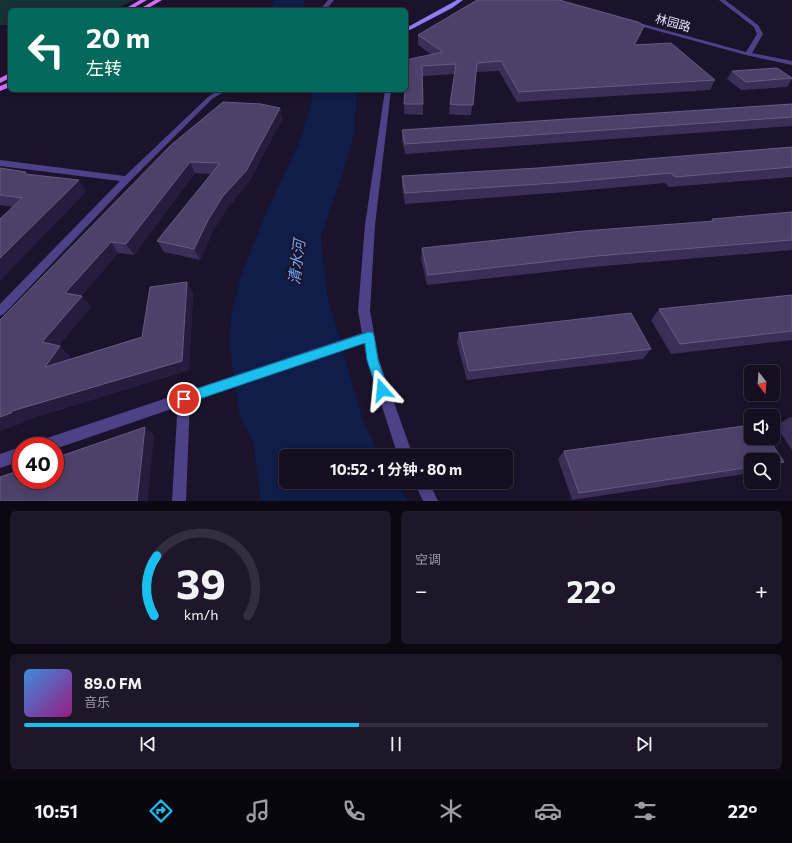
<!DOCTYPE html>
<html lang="zh">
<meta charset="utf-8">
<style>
body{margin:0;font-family:Commissioner,"Noto Sans SC",sans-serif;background:#1d1729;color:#f1f3f6;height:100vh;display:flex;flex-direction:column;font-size:15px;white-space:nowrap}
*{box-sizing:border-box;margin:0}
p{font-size:13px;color:#9d9ca5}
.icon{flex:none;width:22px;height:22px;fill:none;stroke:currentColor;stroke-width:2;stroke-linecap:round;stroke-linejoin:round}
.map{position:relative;height:501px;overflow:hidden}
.drawer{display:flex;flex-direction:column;gap:10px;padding:10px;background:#0b0812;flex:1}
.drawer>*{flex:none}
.guide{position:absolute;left:8px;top:8px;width:400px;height:84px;border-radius:6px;box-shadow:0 2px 10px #0003,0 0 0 1px #332e3e;background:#00695c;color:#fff;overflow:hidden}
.needle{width:26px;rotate:163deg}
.fabs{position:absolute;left:744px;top:365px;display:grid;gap:8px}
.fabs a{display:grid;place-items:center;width:36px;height:36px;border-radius:6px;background:#140e20;box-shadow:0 2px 10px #0003,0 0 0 1px #332e3e;font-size:20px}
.speed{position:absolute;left:12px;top:437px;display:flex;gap:8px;font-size:20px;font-weight:700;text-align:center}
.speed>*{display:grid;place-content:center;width:52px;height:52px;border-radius:50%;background:#140e20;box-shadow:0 2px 10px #0003,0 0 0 1px #332e3e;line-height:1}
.speed .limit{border:6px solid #d22;background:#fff;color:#111}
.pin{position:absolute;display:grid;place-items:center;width:34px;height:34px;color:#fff;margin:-17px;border:2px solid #fff;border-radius:50%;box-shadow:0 1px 4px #0007}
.me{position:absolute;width:44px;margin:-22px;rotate:342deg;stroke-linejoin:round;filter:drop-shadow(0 0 3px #0008)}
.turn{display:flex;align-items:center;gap:14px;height:84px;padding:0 12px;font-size:18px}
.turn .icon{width:52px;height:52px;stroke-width:2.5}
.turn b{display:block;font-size:28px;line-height:34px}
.big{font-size:30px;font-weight:700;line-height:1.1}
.drawer .card{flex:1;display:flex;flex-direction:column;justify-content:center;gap:6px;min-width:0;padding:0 14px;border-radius:6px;background:#1d1729}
.drawer .dial{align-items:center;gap:0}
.dial svg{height:104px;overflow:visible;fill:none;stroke:#332e3e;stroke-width:7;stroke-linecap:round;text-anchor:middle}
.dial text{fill:#f1f3f6;stroke:none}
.song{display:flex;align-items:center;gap:12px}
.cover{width:48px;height:48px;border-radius:6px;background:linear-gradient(135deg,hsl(210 70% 55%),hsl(310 70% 35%))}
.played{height:4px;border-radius:2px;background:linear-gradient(90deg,#19bfef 45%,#332e3e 45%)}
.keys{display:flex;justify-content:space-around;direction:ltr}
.heat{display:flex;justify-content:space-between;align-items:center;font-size:22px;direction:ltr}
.drawer .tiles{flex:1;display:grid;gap:10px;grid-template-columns:1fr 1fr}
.card:last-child{grid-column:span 2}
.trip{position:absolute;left:279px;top:449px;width:234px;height:40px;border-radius:6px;background:#140e20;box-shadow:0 2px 10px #0003,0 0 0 1px #332e3e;font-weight:700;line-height:40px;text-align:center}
.menu{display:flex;height:64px;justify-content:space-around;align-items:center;background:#08060d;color:#9d9ca5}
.menu .icon{width:28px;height:28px}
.menu .active{color:#19bfef}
.menu b{font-size:18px;color:#f1f3f6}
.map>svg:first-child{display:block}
</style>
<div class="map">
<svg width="792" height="501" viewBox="0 0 792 501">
<rect width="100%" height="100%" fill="#1a132b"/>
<path fill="#173235" d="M 0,0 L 133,0 L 114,10 L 10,10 L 10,25 L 0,25 Z"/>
<path fill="#0f1d48" d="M 274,0 L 305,0 L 302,10 L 269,10 Z
M 312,90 L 356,90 L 357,92 L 354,134 L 344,170 L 321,237 L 328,298 L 363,421 L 380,456 L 286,456 L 286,482 L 395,482 L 408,501 L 261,501 L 253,442 L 239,414 L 229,342 L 231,317 L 240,278 L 267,211 L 298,145 L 311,105 Z"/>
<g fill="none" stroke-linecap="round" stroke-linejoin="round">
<path fill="#4d4287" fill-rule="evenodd" d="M 184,393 L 189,395 L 190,399 L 186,501 L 172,501 L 178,399 L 179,395 Z"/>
<path fill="#4d4287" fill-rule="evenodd" d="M 328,0 L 334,0 L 326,10 L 320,10 Z
M 719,0 L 725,0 L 758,25 L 763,34 L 752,53 L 792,61 L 792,65 L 746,55 L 629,23 L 632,21 L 746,52 L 757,34 L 754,27 Z
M 219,90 L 227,90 L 212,99 L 130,181 L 4,314 L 0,316 L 0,304 L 120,181 L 0,166 L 0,160 L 125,176 L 208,97 Z
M 385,90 L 391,90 L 375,225 L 370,311 L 379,360 L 413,456 L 399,456 L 397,453 L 367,360 L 364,343 L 55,449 L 55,446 L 37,446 L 39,441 L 44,439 L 362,333 L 358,311 L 365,225 Z
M 21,447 L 21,461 L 0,468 L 0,454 Z
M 414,482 L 429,482 L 438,501 L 423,501 Z"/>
<path fill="#907df6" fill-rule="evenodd" d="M 457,0 L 463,0 L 452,8 L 406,32 L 406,28 Z"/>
<path fill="#d46ef5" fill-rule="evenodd" d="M 140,0 L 147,0 L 130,10 L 123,10 Z
M 155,0 L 162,0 L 145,10 L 138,10 Z
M 10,73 L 10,78 L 0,83 L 0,78 Z
M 10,82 L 10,87 L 0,91 L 0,86 Z"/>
</g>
<path fill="#3c2e57" d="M 644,26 L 641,35 L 635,45 L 715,80 L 710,90 L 517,102 L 499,71 L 476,72 L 471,115 L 457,115 L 449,114 L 450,104 L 455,74 L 422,76 L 423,104 L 423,115 L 404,114 L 406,64 L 432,55 L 418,45 L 418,35 Z
M 732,71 L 792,78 L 792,79 L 787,87 L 741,90 L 727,79 Z
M 792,104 L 792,126 L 405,154 L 402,140 L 402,130 Z
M 280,108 L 282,119 L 249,182 L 228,207 L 213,231 L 200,260 L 164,252 L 157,241 L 212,174 L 195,173 L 134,255 L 118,253 L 81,296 L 91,307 L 58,346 L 70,356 L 68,360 L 142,337 L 187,282 L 193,293 L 189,370 L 26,420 L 24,422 L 0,431 L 0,320 L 171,145 Z
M 792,147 L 792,177 L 669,187 L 665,183 L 566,192 L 405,204 L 402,186 L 402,176 L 538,168 Z
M 0,168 L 28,174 L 86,192 L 13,207 L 1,205 L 0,206 Z
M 792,212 L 792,250 L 592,267 L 427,285 L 421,258 L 422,248 L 710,222 L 712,219 Z
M 792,295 L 792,340 L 671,354 L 651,320 L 659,309 Z
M 459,333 L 651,349 L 643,359 L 467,380 L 457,343 Z
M 790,417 L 792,417 L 792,450 L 776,426 Z
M 751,425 L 751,438 L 768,438 L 784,462 L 773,468 L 773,460 L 751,460 L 751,473 L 572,500 L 558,459 L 564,451 Z"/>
<path fill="#271b3e" d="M 644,26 L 641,35 L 630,54 L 634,45 Z
M 280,108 L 282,119 L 249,182 L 228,207 L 213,231 L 200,260 L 194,249 L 208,220 Z
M 190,162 L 195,173 L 134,255 L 126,244 Z
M 79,180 L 86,192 L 0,281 L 0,258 Z
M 111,242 L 118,253 L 75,304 L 65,293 Z
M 187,282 L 193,293 L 189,370 L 26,420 L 24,422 L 0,431 L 0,417 L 12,411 L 182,361 Z
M 82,296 L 91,307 L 53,352 L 42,342 Z
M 60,346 L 70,356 L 56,377 L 45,367 Z
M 145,427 L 154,435 L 148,501 L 137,501 Z"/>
<path fill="#4e4169" stroke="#665a80" d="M 477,0 L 559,0 L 638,22 L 644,26 L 634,45 L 671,43 L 715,80 L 519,92 L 501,61 L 477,63 L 473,105 L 458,105 L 450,104 L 456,64 L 422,66 L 423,104 L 404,104 L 405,90 L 406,90 L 406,64 L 410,59 L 443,52 L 418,35 Z
M 777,68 L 792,78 L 746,82 L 732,71 Z
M 223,102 L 261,104 L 280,108 L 246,171 L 223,196 L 208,220 L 194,249 L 157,241 L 220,163 L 190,162 L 126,244 L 111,242 L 65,293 L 82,296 L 42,342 L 60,346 L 45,367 L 142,337 L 150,287 L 187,282 L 182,361 L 12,411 L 11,413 L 0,417 L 0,320 L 171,145 Z
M 792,104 L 792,117 L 405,144 L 402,130 Z
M 792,147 L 792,167 L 675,177 L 671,173 L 570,182 L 405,193 L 402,176 L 538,168 Z
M 0,168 L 26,172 L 25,174 L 79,180 L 0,258 L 0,219 L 22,198 L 0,195 Z
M 792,212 L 792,240 L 597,256 L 428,275 L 422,248 L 583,231 L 714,221 L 712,219 Z
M 792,295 L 792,331 L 680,344 L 659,309 Z
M 631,313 L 651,349 L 469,371 L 459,333 Z
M 751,425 L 751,438 L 768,438 L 784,462 L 773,464 L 773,460 L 751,460 L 751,467 L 579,493 L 564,451 Z
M 145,427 L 137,501 L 0,501 L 0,477 L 21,470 L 21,480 L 55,480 L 55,458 Z"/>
<path fill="#19bfef" stroke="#107c9b" d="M 369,332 L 373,333 L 374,336 L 378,360 L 388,390 L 387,393 L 382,395 L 378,393 L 367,360 L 365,343 L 184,404 L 180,403 L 178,399 L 180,395 L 184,393 Z"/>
<g text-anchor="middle" stroke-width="4" stroke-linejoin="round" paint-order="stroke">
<g font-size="12" fill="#e7e0fd" stroke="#1a132b">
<text transform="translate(673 23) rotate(15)" y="4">林园路</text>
</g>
<g font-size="15" font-style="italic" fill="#75aaf6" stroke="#1a132b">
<text transform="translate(297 262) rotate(-83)" y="5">清水河</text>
</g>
</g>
</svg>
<div class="fabs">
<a><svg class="needle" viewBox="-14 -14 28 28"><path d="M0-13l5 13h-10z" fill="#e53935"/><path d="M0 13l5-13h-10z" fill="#9d9ca5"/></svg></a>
<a><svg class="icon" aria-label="sound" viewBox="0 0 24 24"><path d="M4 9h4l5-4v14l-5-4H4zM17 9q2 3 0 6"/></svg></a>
<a><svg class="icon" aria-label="search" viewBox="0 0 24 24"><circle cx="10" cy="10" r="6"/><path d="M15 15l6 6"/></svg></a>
</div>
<div class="speed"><div class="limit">40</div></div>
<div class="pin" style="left:184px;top:399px;background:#d93025"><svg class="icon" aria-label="arrive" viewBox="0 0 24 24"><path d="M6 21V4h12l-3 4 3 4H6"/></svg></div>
<svg class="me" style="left:382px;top:390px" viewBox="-20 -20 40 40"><path d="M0-17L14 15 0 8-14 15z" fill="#19bfef" stroke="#fff" stroke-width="4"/></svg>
<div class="trip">10:52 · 1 分钟 · 80 m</div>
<div class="guide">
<div class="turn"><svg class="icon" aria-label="left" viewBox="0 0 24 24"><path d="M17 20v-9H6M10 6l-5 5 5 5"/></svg><div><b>20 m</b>左转</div></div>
</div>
</div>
<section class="drawer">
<div class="tiles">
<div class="card dial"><svg viewBox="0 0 100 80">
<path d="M14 69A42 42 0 1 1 86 69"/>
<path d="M14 69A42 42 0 0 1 16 23" stroke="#19bfef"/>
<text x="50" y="56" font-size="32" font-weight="700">39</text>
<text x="50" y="72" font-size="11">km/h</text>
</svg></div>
<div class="card"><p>空调</p>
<div class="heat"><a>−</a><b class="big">22°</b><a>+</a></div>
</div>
<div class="card">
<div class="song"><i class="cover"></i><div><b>89.0 FM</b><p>音乐</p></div></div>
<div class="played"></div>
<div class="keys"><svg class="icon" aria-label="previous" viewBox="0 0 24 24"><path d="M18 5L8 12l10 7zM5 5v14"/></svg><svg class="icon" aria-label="pause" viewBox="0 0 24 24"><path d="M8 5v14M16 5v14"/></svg><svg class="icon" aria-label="next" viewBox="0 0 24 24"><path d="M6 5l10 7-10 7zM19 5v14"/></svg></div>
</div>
</div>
</section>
<nav class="menu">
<b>10:51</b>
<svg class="icon active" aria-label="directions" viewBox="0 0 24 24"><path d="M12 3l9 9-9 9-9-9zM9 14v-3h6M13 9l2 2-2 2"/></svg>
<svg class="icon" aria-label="music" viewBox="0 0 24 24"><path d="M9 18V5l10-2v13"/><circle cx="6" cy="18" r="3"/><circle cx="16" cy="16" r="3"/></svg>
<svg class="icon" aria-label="phone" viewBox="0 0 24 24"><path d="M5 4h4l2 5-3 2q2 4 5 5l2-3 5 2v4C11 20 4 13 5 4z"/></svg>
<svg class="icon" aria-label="climate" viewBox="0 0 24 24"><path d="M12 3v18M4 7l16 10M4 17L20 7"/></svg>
<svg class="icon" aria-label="car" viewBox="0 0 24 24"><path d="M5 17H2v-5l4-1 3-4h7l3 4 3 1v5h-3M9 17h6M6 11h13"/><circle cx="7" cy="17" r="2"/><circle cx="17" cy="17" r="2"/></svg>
<svg class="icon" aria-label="filters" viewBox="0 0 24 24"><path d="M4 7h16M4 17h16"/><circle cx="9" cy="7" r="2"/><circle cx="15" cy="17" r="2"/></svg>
<b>22°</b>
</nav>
